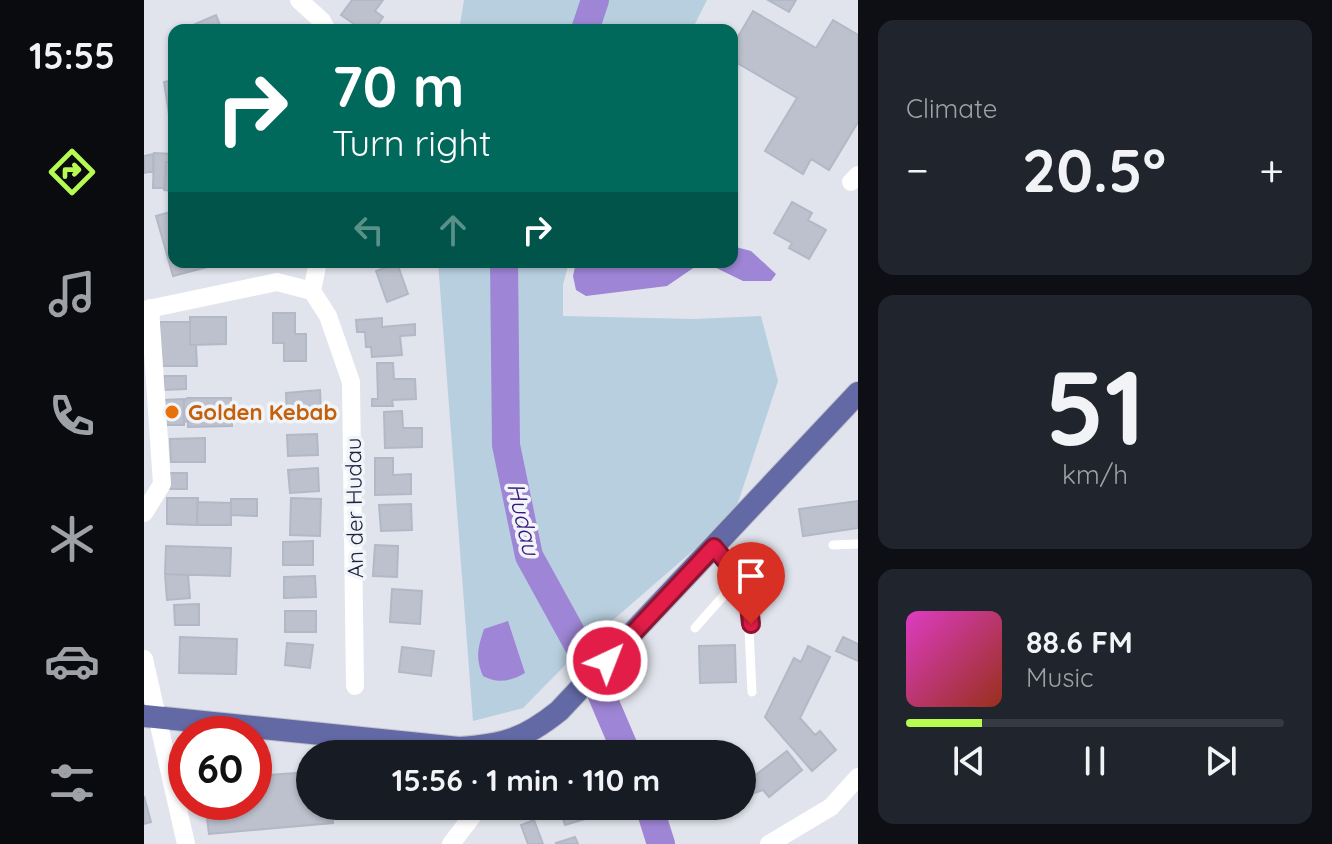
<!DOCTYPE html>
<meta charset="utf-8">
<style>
body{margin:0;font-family:Quicksand,sans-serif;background:#20242c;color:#f1f3f6;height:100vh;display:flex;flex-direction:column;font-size:30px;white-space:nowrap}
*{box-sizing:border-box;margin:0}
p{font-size:26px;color:#9ea1a6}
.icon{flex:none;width:44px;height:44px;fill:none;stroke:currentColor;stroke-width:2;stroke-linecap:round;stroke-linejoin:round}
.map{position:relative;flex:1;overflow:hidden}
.side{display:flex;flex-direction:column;gap:20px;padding:20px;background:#0d0f14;width:474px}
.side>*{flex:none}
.top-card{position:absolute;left:24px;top:24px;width:570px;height:244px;border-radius:16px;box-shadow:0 2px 6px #0004;background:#00695c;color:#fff;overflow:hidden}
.speed{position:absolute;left:24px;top:716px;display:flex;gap:16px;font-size:40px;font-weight:700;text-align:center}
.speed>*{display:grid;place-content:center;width:104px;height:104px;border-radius:50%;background:#171b24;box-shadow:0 2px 6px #0004;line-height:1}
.speed .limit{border:12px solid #d22;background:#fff;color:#111}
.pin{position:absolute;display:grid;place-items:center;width:68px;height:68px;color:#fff;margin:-82px -34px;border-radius:50% 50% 50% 0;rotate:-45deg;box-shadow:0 0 8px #0007}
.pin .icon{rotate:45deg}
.me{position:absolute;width:88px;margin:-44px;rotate:43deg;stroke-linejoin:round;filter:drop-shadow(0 0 6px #0008)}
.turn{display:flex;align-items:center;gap:28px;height:168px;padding:0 32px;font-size:36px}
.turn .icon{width:104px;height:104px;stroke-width:2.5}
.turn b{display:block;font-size:56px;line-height:68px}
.lanes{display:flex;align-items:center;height:76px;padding:0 32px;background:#0003;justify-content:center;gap:40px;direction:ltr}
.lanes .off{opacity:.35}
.big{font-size:60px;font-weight:800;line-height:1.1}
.side .widget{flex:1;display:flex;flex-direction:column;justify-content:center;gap:12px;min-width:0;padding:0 28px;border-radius:16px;background:#20242c}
.side .dial{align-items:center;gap:0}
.dial b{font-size:104px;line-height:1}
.song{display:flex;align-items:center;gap:24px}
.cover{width:96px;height:96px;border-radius:12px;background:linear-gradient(135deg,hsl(310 70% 55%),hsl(10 70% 35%))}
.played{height:8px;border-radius:4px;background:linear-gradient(90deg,#b7fb50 20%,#363941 20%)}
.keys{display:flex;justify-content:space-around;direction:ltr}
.heat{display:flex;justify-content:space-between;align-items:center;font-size:44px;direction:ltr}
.trip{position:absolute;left:152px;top:740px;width:460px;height:80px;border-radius:40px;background:#171b24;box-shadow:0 2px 6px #0004;font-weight:800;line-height:80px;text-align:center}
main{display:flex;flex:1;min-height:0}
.tabs{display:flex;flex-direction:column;width:144px;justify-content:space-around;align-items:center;background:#090b0e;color:#9ea1a6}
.tabs .icon{width:56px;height:56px}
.tabs .current{color:#b7fb50}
.tabs b{font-size:36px;color:#f1f3f6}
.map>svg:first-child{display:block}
</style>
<main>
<nav class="tabs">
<b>15:55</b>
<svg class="icon current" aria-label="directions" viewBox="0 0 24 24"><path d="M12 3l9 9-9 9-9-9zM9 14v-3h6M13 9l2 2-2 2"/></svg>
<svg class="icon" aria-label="music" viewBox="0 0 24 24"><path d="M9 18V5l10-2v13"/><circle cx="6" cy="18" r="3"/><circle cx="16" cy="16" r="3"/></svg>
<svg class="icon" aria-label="phone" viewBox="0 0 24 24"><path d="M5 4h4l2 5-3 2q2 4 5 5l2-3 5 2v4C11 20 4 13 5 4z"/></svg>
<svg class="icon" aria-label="climate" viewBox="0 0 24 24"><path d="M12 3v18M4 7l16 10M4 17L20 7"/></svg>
<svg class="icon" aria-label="car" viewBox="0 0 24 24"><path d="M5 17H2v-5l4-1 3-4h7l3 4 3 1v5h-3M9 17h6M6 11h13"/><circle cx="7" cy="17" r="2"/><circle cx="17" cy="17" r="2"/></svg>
<svg class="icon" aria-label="filters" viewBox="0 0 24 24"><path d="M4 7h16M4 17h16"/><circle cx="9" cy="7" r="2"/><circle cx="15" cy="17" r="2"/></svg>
</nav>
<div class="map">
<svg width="714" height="844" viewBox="0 0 714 844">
<rect width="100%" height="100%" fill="#e1e4ec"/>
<path fill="#b8cfdf" d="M 320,0 L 442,0 L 432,30 L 315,30 Z
M 460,0 L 563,0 L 548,30 L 450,30 Z
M 294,262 L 425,262 L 419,285 L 419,316 L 550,319 L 617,316 L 634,381 L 590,515 L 446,640 L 379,708 L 329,721 Z"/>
<path fill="#9e85d5" d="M 588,246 L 607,251 L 632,274 L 627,281 L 599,281 L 560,262 L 588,262 Z
M 432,262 L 558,262 L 523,286 L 442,296 L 432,290 L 429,276 Z
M 364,621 L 381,673 C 368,681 353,684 339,676 C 331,658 334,647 340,629 Z"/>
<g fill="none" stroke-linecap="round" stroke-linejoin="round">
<path stroke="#9e85d5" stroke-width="28" d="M 441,30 L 451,0
M 360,262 L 362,445 L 385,556 L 445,665 L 483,754
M 505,806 L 517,844"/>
</g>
<path fill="#bcc1cd" stroke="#b3b8c7" stroke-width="2" d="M 208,0 L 239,0 L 231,11 L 239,17 L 230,30 L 219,30 L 197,15 Z
M 624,0 L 652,0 L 645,12 Z
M 609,11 L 672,48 L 689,20 L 714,35 L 714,122 L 685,170 L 667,159 L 659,174 L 621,151 L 653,98 L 588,60 L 588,47 Z
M 72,15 L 78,30 L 53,30 L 51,24 Z
M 30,80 L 30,114 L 25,114 L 20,82 Z
M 10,153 L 30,154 L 30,162 L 22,162 L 21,188 L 9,188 Z
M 9,154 L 9,171 L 0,173 L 0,156 Z
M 22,162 L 30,162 L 30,191 L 20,190 Z
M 648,202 L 668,213 L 664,220 L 682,230 L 665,259 L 645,248 L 648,243 L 630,233 Z
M 30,211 L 30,262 L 71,265 L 29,276 L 12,216 Z
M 253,263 L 264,294 L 243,302 L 232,271 Z
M 129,313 L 151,313 L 151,334 L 162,334 L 162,361 L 140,361 L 140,343 L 129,343 Z
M 46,317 L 82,317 L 82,344 L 46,345 Z
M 238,318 L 238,327 L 271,324 L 271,335 L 256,336 L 258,355 L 228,357 L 227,347 L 222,347 L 221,332 L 213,332 L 212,320 Z
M 16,322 L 46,322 L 46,345 L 52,345 L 53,366 L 16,366 Z
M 233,363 L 249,363 L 250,379 L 271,379 L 272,399 L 248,400 L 249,406 L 228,406 L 228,399 L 234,399 Z
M 20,376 L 42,376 L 42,389 L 20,390 Z
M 176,390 L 177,414 L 143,416 L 142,393 Z
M 43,398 L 87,398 L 88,426 L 44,427 L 44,421 L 40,422 L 40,402 Z
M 40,399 L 40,425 L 19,425 L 19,400 Z
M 258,411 L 259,428 L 278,428 L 278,447 L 241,448 L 240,412 Z
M 173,434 L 174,455 L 144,456 L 143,435 Z
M 61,438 L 61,462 L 27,462 L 26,439 Z
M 231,458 L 249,458 L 249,475 L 267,474 L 267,494 L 231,495 Z
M 174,468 L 175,491 L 146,493 L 144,470 Z
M 24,473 L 43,473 L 43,489 L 23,489 Z
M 23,498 L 54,498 L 53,525 L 23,524 Z
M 147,498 L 177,499 L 176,536 L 146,535 Z
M 87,499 L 113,499 L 113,516 L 87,515 Z
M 714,501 L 714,528 L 659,536 L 655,509 Z
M 53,502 L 87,503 L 87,525 L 53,525 Z
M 267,504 L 268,530 L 237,531 L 235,505 Z
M 169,541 L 169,565 L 139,565 L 139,542 Z
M 231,545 L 254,546 L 253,577 L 229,576 Z
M 22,546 L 87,548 L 86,576 L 21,574 Z
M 21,574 L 44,575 L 46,598 L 23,600 Z
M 171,576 L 172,597 L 140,598 L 140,577 Z
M 248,589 L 278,591 L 276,624 L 246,622 Z
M 55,604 L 55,625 L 31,625 L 30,605 Z
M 141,611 L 172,611 L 172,632 L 141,632 Z
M 36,637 L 93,639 L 92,674 L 35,673 Z
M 699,637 L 714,644 L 714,661 L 692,651 Z
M 143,643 L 169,645 L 166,668 L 141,665 Z
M 591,645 L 592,682 L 556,683 L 555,646 Z
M 664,646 L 686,657 L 656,718 L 671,735 L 676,731 L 692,750 L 668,771 L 621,717 L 650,658 L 657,662 Z
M 258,647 L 290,651 L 287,676 L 255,672 Z
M 643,751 L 658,770 L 625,797 L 619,790 L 598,797 L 598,772 L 606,769 L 609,777 Z
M 166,772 L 166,806 L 187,806 L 189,823 L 65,834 L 61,802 L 110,802 L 110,776 Z
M 0,796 L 7,822 L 0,824 Z
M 415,806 L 445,806 L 448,817 L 421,825 Z
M 390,820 L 399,844 L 384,844 L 377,825 Z
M 431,837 L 434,844 L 413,844 L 412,843 Z"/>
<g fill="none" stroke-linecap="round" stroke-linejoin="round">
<defs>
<path id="primary" d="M 0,716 L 315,748 C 360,745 380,739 415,711 L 714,393"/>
</defs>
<use href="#primary" stroke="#c1c1c9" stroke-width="24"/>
<path stroke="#fff" stroke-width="9" d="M 689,545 L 714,544
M 571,547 L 603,587 L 608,692
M 551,628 L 597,576"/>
<path stroke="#fff" stroke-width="18" d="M 155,0 L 178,21 L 183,30
M 707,182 L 714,175
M 168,291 L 174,262
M 0,310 L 133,282 L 168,291 L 184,316 L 207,382 L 211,686
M 0,513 L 18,484 L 6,308
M 0,659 L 42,844
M 31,789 L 42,761
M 307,844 L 336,806
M 625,844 L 687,807 L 714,777"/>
<use href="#primary" stroke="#6269a5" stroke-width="22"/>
</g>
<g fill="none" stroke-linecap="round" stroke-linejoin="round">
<defs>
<path id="route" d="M 463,661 L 570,547 L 603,587 L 607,624"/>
</defs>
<use href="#route" stroke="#92132f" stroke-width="20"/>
<use href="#route" stroke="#e11d48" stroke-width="14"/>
</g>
<circle fill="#e8710a" stroke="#f1f4f9" stroke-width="3" cx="28" cy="412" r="8"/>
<g text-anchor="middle" stroke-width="7" stroke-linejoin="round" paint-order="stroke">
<g font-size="22" font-weight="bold" fill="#c56008" stroke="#f1f4f9" text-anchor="start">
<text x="44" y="420">Golden Kebab</text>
</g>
<g font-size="22" fill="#20233e" stroke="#f1f4f9">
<text transform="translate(210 508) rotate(-91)" y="8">An der Hudau</text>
</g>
<g font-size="24" font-style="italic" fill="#38167e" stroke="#f1f4f9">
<text transform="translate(379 519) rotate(77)" y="8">Hudau</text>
</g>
</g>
</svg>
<div class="speed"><div class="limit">60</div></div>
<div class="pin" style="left:607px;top:624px;background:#d93025"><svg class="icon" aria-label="arrive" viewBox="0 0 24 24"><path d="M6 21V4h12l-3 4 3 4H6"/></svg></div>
<svg class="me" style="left:463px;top:661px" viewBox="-20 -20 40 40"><circle r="17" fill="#e11d48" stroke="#fff" stroke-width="3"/><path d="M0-11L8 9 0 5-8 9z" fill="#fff"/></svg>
<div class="trip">15:56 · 1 min · 110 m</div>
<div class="top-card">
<div class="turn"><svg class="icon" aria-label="right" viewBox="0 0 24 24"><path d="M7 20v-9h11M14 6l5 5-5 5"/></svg><div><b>70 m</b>Turn right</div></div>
<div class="lanes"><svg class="icon off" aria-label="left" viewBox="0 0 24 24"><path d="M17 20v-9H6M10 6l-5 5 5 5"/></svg><svg class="icon off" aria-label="ahead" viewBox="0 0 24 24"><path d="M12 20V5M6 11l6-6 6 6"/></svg><svg class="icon" aria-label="right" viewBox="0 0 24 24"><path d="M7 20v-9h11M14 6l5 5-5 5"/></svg></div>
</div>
</div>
<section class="side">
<div class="widget"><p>Climate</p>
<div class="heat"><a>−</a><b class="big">20.5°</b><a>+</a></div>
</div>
<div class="widget dial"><b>51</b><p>km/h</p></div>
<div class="widget">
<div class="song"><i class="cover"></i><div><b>88.6 FM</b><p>Music</p></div></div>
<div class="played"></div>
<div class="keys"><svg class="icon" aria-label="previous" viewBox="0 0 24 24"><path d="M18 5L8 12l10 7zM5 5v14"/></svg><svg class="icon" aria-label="pause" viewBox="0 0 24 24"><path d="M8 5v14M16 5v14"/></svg><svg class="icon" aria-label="next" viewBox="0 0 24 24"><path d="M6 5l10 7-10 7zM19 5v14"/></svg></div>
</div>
</section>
</main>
